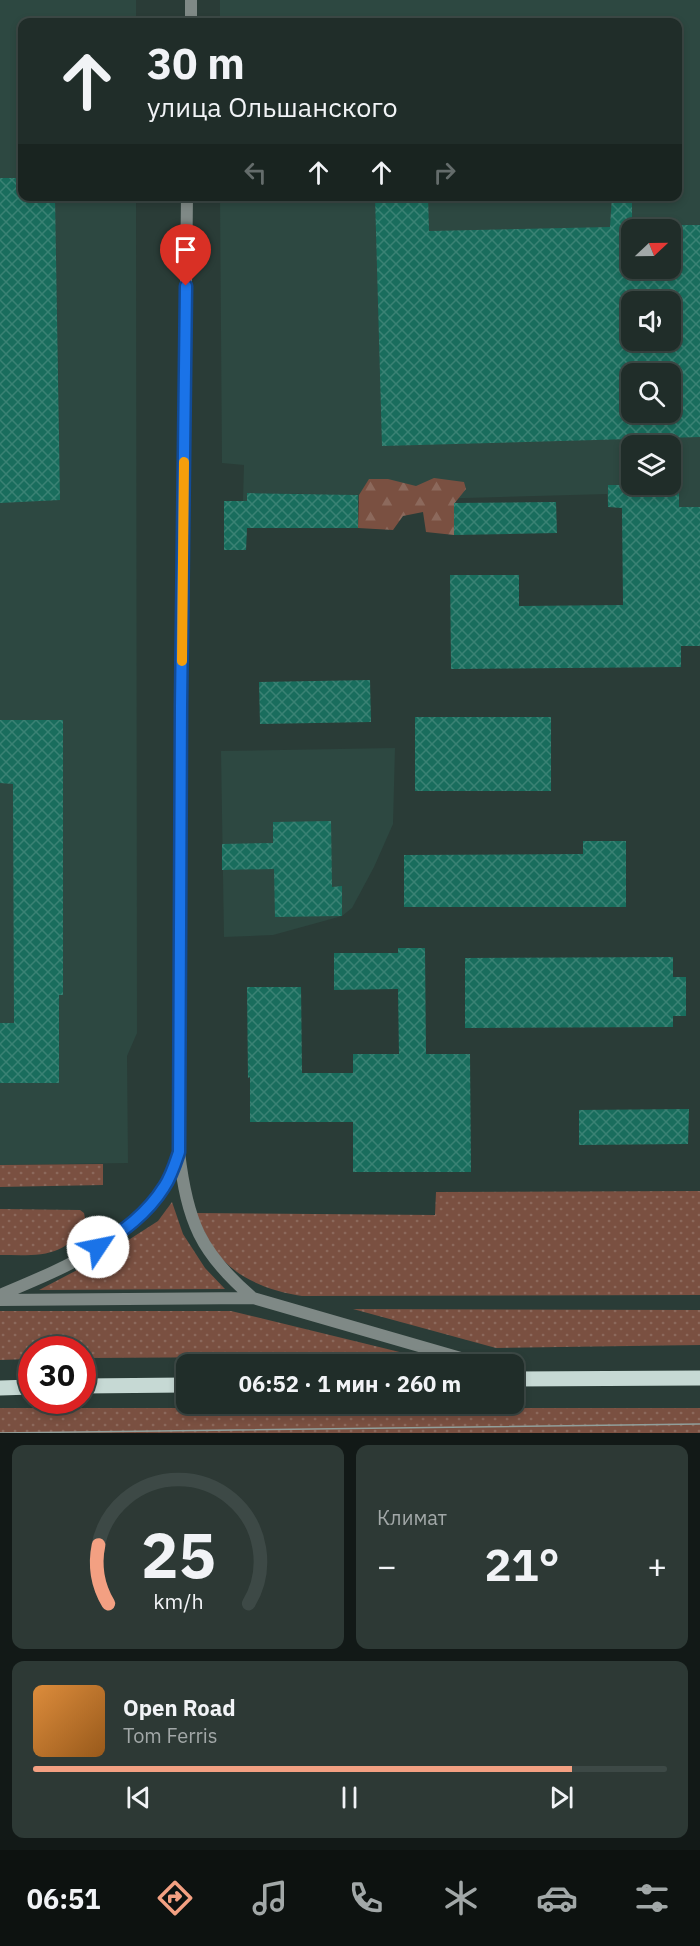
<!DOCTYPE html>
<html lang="ru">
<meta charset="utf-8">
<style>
body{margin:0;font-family:"IBM Plex Sans",sans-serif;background:#2d3935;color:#f1f3f6;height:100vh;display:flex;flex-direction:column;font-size:22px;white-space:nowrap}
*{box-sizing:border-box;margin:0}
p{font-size:20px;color:#a2a8a8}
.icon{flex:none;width:33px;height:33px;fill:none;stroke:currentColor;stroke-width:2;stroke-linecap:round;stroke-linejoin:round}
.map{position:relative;height:1433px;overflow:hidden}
.panel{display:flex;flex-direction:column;gap:12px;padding:12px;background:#121917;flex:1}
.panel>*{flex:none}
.top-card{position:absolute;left:18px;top:18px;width:664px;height:183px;border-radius:12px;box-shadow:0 3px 9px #0003,0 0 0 2px #3d4946;background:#202d29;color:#f1f3f6;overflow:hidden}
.needle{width:39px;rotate:68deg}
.fabs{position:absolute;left:621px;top:219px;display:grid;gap:12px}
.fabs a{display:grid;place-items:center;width:60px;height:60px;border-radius:12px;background:#202d29;box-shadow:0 3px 9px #0003,0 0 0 2px #3d4946;font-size:30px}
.speed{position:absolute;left:18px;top:1336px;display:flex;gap:12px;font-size:30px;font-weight:700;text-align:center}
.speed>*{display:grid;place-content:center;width:78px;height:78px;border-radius:50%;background:#202d29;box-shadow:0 3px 9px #0003,0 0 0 2px #3d4946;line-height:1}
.speed .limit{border:9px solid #d22;background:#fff;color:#111}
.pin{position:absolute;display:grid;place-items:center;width:51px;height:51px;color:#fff;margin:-62px -26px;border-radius:50% 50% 50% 0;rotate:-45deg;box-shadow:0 0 6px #0007}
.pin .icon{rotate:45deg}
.me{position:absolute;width:66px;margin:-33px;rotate:56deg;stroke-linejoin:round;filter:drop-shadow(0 0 4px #0008)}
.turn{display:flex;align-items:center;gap:21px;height:126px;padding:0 30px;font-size:27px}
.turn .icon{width:78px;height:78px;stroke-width:2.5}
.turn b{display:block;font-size:42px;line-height:51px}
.lanes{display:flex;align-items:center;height:57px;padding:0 30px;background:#0003;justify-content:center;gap:30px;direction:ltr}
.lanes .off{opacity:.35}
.big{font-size:45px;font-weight:700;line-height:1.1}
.panel .tile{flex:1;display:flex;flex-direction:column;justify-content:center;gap:9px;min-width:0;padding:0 21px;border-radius:12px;background:#2d3935}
.panel .dial{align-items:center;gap:0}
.dial svg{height:156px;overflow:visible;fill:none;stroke:#3d4946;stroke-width:7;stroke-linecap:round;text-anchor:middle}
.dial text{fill:#f1f3f6;stroke:none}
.song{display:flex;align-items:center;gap:18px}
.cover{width:72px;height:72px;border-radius:9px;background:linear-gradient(135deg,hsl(30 70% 55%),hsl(30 70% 35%))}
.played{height:6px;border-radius:3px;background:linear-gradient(90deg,#f3a082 85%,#3d4946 85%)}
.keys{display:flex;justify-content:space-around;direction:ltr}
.heat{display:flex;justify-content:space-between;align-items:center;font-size:33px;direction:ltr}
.panel .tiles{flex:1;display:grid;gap:12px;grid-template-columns:1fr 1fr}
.tile:last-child{grid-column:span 2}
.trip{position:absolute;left:176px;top:1354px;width:348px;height:60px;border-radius:12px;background:#202d29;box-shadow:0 3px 9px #0003,0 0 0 2px #3d4946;font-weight:700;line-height:60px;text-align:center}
.tab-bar{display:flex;height:96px;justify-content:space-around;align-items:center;background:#0d1210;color:#a2a8a8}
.tab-bar .icon{width:42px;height:42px}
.tab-bar .current{color:#f3a082}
.tab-bar b{font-size:27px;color:#f1f3f6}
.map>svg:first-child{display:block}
</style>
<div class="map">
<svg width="700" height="1433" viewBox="0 0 700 1433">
<defs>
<pattern id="grass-dots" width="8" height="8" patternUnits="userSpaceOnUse" patternTransform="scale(1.5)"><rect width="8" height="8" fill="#7a5041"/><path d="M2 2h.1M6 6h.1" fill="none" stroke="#8c695c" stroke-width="1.8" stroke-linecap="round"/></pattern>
<pattern id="forest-firs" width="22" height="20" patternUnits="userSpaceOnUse" patternTransform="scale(1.5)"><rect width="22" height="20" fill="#7a5041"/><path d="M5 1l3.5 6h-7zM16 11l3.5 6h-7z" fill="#8c695c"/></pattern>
<pattern id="building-cross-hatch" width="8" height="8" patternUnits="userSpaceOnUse" patternTransform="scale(1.5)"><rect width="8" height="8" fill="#196d5d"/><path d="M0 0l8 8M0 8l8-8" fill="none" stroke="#3a8274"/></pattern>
</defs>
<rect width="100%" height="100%" fill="#2a3c37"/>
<path fill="#2d4841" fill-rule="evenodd" d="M 0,0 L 136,0 L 136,22 L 22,22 L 22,196 L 136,197 L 137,1033 L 127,1056 L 128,1163 L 0,1165 Z
M 220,0 L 700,0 L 700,507 L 608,507 L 607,494 L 358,501 L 358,495 L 248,493 L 247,501 L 243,501 L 244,465 L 222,463 L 220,197 L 678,196 L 678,22 L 220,22 ZM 632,230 L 670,230 L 670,268 L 632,268 ZM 632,302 L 670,302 L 670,340 L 632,340 ZM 632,374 L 670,374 L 670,412 L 632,412 ZM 632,446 L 670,446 L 670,484 L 632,484 Z
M 395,748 L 393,824 L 374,867 L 352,908 L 342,916 L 273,935 L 224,937 L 221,751 Z"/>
<path fill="url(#grass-dots)" d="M 103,1164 L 103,1185 L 0,1187 L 0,1165 Z
M 700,1191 L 700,1295 L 302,1296 C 269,1291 234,1278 214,1249 C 207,1237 201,1225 194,1213 L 435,1215 L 436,1192 Z
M 172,1202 L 183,1234 L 205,1268 L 225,1289 L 39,1290 L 102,1257 L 158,1221 Z
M 0,1209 L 80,1210 L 84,1213 L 85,1218 C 70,1260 37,1255 0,1255 Z
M 353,1309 L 700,1310 L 700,1345 L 496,1348 Z
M 0,1311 L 231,1311 L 416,1356 L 83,1358 L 82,1350 L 32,1350 L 31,1359 L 0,1360 Z
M 0,1408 L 700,1408 L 700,1433 L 0,1433 Z"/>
<path fill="url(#forest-firs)" d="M 434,478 L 464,482 L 466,489 L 454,504 L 454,535 L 426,532 L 423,512 L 403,516 L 393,530 L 358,528 L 359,495 L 369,479 L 388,479 L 416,486 Z"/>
<path fill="url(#building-cross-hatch)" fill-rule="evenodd" d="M 0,178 L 22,178 L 22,196 L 55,196 L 60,500 L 0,503 Z
M 375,196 L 428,196 L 429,231 L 610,227 L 612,196 L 632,196 L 632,268 L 670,268 L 670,225 L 700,225 L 700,437 L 382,446 ZM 632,302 L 670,302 L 670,340 L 632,340 ZM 632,374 L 670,374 L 670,412 L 632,412 Z
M 608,485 L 679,485 L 679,507 L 700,507 L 700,646 L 681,646 L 681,667 L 451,669 L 450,575 L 519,575 L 519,606 L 623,605 L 622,508 L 608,507 Z
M 247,493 L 358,495 L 358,528 L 247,528 L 246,550 L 224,550 L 224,501 L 247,501 Z
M 556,502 L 557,533 L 454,535 L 454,503 Z
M 370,680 L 371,722 L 260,724 L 259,682 Z
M 415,717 L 551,717 L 551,791 L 415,791 Z
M 0,720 L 63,720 L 63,995 L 59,995 L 59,1083 L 0,1083 L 0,1023 L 14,1023 L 13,784 L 0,783 Z
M 331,821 L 332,887 L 342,886 L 342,916 L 275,917 L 274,869 L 222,870 L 222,844 L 273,843 L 273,822 Z
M 583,841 L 626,841 L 626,907 L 404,907 L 404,855 L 583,854 Z
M 398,948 L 425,948 L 426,1054 L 470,1054 L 471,1172 L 353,1172 L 353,1122 L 250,1122 L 250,1077 L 248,1078 L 247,987 L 301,987 L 302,1073 L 353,1073 L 353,1054 L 399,1054 L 398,989 L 334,990 L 334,953 L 398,953 Z
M 673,957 L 673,977 L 686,977 L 686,1016 L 673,1016 L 673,1027 L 465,1028 L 465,958 Z
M 689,1109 L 688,1144 L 579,1145 L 579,1110 Z"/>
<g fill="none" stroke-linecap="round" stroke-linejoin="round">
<path stroke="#7f8986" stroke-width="12" d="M 191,22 L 191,0
M 187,196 L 182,634 L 179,1152 C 187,1221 200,1253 253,1298
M 0,1295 C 59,1270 128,1243 164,1187 C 171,1177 174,1165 179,1154
M 0,1300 L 253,1298 L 485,1365"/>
<path stroke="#c6d9d4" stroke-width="15" d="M 513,1379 L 700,1378
M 82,1386 L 186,1385
M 0,1388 L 32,1387"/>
<path stroke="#919f9b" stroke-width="1.5" d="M 0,1433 L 700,1424"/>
</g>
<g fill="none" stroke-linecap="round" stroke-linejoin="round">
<defs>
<path id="route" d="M 98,1247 C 123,1231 147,1214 164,1187 C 171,1177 175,1164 179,1152 L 181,706 L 186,286"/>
</defs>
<use href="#route" stroke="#114b97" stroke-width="15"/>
<use href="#route" stroke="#1a73e8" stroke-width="10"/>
<path stroke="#f59e0b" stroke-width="10" d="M 182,661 L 184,462"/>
</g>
</svg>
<div class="fabs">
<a><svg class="needle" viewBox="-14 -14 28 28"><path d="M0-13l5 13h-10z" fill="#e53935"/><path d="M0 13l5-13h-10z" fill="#a2a8a8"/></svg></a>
<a><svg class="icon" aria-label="sound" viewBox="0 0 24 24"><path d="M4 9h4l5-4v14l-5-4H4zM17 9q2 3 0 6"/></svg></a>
<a><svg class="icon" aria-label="search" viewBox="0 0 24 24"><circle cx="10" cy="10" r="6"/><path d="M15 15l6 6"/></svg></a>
<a><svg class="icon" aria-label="layers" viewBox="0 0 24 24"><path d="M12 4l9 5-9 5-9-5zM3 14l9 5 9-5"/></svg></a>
</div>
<div class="speed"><div class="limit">30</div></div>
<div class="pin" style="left:186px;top:286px;background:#d93025"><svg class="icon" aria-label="arrive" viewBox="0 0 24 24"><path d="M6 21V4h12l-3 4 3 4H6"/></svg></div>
<svg class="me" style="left:98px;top:1247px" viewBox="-20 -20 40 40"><circle r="19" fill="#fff"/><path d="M0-13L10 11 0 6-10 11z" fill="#1a73e8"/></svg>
<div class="trip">06:52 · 1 мин · 260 m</div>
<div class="top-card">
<div class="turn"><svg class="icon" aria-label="ahead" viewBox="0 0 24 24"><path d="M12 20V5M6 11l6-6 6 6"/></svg><div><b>30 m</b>улица Ольшанского</div></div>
<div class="lanes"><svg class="icon off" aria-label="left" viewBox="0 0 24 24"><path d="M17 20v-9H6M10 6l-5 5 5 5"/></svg><svg class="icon" aria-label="ahead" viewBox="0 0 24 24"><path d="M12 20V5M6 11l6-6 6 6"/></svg><svg class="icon" aria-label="ahead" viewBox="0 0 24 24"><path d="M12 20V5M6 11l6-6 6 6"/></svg><svg class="icon off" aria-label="right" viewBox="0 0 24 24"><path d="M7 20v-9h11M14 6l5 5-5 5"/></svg></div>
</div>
</div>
<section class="panel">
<div class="tiles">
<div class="tile dial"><svg viewBox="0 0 100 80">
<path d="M14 69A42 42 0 1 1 86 69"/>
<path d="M14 69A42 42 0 0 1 9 39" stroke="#f3a082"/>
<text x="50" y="56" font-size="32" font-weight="700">25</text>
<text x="50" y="72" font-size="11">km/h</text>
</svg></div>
<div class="tile"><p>Климат</p>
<div class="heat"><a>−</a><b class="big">21°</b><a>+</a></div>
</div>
<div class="tile">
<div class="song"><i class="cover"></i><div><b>Open Road</b><p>Tom Ferris</p></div></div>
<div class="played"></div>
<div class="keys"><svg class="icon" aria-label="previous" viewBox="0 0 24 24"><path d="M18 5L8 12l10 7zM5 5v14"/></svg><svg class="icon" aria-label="pause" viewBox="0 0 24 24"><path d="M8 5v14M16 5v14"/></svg><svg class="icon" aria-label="next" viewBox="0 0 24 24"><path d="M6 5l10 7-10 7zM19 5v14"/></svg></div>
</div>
</div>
</section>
<nav class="tab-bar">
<b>06:51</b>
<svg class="icon current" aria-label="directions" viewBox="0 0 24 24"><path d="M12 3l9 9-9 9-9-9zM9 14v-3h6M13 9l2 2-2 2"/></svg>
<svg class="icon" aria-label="music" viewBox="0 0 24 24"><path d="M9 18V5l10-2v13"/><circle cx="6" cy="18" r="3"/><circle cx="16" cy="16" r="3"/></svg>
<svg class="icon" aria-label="phone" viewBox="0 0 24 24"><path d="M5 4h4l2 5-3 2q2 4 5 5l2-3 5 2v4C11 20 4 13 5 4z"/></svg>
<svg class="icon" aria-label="climate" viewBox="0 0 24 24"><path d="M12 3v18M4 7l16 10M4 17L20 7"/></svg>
<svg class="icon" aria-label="car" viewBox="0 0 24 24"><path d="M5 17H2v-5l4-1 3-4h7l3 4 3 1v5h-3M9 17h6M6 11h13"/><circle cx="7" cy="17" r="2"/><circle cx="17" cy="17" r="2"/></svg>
<svg class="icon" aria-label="filters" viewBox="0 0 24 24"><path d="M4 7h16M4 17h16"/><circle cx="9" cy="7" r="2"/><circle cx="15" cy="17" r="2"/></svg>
</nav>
